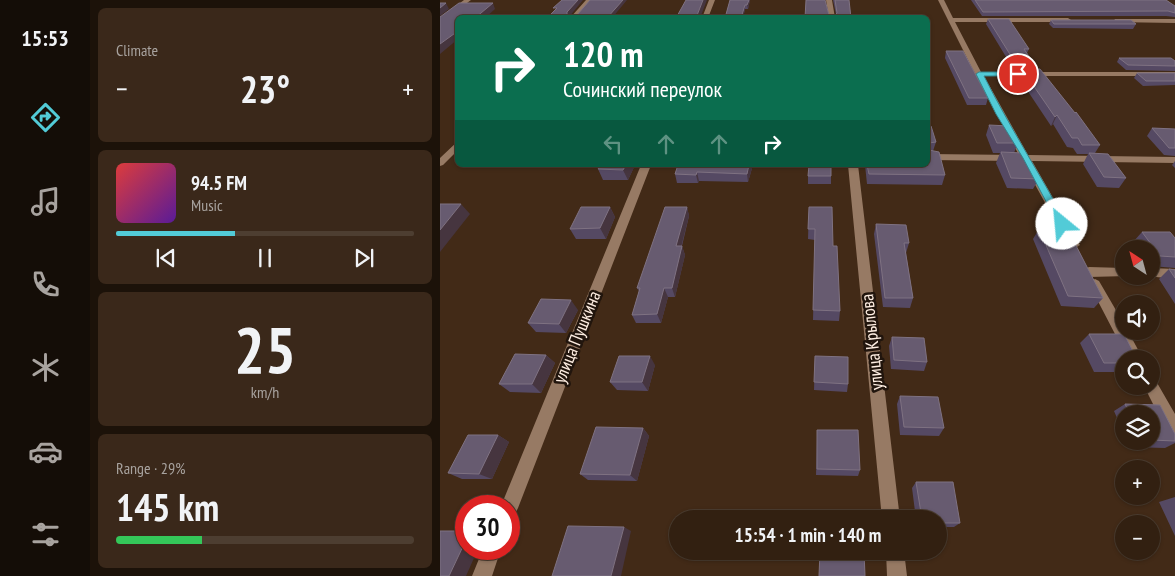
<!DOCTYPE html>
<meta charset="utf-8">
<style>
body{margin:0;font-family:"PT Sans Narrow",sans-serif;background:#3a281a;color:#f1f3f6;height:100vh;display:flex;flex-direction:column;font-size:19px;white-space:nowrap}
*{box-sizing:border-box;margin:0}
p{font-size:16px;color:#a8a39f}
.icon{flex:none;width:28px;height:28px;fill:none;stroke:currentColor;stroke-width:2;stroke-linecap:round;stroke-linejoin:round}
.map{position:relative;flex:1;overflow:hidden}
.sheet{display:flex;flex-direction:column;gap:8px;padding:8px;background:#1c1209;width:350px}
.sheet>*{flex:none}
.banner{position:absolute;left:15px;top:15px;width:475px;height:152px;border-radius:8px;box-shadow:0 1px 4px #0004,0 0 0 1px #4d3e31;background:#0b6e4f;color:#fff;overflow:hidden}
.needle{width:32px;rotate:324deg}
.controls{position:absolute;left:675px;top:240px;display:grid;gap:10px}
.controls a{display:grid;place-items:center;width:45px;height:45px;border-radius:50%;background:#322011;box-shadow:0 1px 4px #0004,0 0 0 1px #4d3e31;font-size:25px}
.speed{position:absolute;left:15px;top:495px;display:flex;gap:10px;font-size:25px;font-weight:700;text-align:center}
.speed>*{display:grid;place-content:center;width:65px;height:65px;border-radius:50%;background:#322011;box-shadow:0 1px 4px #0004,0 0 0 1px #4d3e31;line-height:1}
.speed .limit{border:8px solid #d22;background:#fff;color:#111}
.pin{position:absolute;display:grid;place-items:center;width:42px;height:42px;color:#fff;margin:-21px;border:2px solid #fff;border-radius:50%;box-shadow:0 1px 5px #0007}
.me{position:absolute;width:55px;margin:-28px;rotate:332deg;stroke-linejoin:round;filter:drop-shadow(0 0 4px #0008)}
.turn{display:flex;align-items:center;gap:18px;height:105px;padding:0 25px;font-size:22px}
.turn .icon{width:65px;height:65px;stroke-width:2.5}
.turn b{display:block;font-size:35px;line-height:42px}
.lanes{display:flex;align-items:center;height:48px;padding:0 25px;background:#0003;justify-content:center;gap:25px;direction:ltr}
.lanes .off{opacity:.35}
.big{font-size:38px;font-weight:600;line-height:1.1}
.sheet .widget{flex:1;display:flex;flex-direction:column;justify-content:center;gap:8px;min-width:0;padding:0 18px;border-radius:8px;background:#3a281a}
.sheet .dial{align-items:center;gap:0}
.dial b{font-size:65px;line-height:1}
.song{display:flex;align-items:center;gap:15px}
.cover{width:60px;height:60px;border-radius:8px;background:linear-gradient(135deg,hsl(0 70% 55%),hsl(270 70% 35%))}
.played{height:5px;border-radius:2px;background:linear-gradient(90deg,#52cbd7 40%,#4d3e31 40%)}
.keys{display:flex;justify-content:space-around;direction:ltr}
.heat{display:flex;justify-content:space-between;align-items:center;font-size:28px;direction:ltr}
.charge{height:8px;border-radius:4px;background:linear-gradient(90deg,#34c759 29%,#4d3e31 0)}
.trip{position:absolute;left:229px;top:510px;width:278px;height:50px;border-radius:25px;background:#322011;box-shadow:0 1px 4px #0004,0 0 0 1px #4d3e31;font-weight:600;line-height:50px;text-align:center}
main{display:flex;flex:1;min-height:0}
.dock{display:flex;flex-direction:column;width:90px;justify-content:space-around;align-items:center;background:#140d07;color:#a8a39f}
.dock .icon{width:35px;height:35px}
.dock .on{color:#52cbd7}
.dock b{font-size:22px;color:#f1f3f6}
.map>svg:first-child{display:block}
</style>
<main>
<nav class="dock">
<b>15:53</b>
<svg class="icon on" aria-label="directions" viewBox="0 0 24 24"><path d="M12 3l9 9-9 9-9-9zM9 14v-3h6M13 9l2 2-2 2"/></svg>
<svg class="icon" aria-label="music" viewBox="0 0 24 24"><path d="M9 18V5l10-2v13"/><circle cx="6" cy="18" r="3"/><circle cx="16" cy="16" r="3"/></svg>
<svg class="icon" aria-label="phone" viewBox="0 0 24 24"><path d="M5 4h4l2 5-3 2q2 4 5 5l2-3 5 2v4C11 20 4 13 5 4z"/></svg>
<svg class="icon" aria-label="climate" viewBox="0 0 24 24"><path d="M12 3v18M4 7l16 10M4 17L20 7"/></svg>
<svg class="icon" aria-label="car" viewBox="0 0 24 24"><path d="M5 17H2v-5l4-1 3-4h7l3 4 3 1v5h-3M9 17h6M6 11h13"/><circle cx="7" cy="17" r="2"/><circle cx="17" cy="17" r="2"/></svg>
<svg class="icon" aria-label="filters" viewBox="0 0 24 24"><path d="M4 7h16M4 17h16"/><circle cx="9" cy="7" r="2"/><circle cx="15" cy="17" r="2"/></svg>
</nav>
<section class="sheet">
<div class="widget"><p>Climate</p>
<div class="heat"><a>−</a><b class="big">23°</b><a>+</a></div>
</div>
<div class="widget">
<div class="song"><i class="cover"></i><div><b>94.5 FM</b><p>Music</p></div></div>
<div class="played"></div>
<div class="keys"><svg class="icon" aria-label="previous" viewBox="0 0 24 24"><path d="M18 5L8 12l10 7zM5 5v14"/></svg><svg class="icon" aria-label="pause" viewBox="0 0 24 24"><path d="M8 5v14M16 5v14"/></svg><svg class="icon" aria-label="next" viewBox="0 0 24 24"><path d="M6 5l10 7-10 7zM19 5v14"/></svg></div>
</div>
<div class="widget dial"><b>25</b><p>km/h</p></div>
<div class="widget"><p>Range · 29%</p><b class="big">145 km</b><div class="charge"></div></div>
</section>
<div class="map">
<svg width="735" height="576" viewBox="0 0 735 576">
<rect width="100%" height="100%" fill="#422a17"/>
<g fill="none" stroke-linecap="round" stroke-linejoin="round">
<path fill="#977a64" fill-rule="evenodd" d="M 24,0 L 31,0 L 0,23 L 0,18 Z
M 146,0 L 152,0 L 137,18 L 130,18 Z
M 269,0 L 275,0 L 268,18 L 262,18 Z
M 386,0 L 392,0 L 395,18 L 389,18 Z
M 498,0 L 504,0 L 513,18 L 628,18 L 631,20 L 628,22 L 515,22 L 541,72 L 735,72 L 735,76 L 544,76 L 588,155 L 735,157 L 735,163 L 592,161 L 640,245 L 634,249 L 630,248 L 582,161 L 488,160 L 488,154 L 579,155 L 529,62 Z
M 675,19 L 735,19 L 735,23 L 673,22 Z
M 18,141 L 18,150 L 3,165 L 0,166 L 0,158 Z
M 201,165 L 211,165 L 78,508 L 75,514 L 69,517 L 69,506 L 61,506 Z
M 408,165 L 418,165 L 460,519 L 442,519 Z
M 649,267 L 684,268 L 684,276 L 688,276 L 649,277 L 645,275 L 643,272 L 645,269 Z
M 711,268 L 735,269 L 735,279 L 707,276 L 711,276 Z
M 655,279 L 659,281 L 684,324 L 684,331 L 688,331 L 703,359 L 688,359 L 649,284 L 651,281 Z
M 711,379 L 716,381 L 735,414 L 735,438 L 729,436 L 704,386 L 711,386 Z
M 43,549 L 61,549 L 52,576 L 32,576 Z
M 446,551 L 464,551 L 467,576 L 447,576 Z"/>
</g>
<path fill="#554963" d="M 290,0 L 310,0 L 308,9 L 305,9 L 303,18 L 285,18 Z
M 393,0 L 409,0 L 411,18 L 365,18 L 366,9 L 389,15 L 395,15 L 396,14 Z
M 531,0 L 726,0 L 735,6 L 735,17 L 726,16 L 542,16 Z
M 548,19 L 589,49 L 587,53 L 594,64 L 592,69 L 660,145 L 655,153 L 686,178 L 679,188 L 657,187 L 643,164 L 648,154 L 637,154 L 633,148 L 627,147 L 613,124 L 611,126 L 579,78 L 582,70 L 574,70 L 546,24 Z
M 611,20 L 696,24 L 693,29 L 613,28 L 609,24 Z
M 506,51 L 548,98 L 546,105 L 527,105 L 505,58 Z
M 679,58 L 735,61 L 735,71 L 686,70 L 677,62 Z
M 697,73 L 735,73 L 735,85 L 703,86 L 694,78 Z
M 549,125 L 578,143 L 574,153 L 599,179 L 593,189 L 567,188 L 556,163 L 560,153 L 553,153 L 546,135 Z
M 488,126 L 496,142 L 493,151 L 505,175 L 502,185 L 427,184 L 425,165 L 488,165 Z
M 712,128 L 735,129 L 735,156 L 724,155 L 707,136 Z
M 735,161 L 735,168 L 732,165 Z
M 161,165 L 195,165 L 188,180 L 163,180 L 158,169 Z
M 238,165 L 313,165 L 308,182 L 259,181 L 258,183 L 237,183 L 235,174 Z
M 391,165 L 391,184 L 368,184 L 368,176 Z
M 170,207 L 175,217 L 166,239 L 136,239 L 130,229 Z
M 247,207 L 249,216 L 242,246 L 245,255 L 235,297 L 228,297 L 221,323 L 196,323 L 192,315 L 199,291 L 197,288 Z
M 369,207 L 393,246 L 400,311 L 399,321 L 373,320 L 375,240 L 368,239 Z
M 436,224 L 469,243 L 466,253 L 473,298 L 470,308 L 443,307 L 434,234 Z
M 599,229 L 663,298 L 654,308 L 621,306 L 593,239 Z
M 702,232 L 735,238 L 735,268 L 711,266 L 711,249 L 698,249 L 693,242 Z
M 729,269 L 735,270 L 735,304 L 719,279 Z
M 138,310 L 126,333 L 96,332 L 88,323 Z
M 649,334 L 684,359 L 684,372 L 654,372 L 640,343 Z
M 452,337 L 487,362 L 484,371 L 451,369 L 449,346 Z
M 106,355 L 115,363 L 101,393 L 70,392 L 59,384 Z
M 375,356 L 408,384 L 407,392 L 374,390 Z
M 215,365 L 208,391 L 177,390 L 170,382 Z
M 460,396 L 504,428 L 499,436 L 460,435 L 457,404 Z
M 685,404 L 720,405 L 735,434 L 735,443 L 725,448 L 689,447 L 687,441 L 711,441 L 711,414 L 684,414 L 684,434 L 674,411 Z
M 203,428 L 209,436 L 197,481 L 148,480 L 140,474 Z
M 58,435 L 69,442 L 52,479 L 22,479 L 8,473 Z
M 377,437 L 420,470 L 418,476 L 376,475 Z
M 476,482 L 520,523 L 514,527 L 498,527 L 498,519 L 476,519 L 472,488 Z
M 735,497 L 735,536 L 719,502 Z"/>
<path fill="#46353f" d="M 138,0 L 143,0 L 129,17 L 127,15 L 127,12 Z
M 183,0 L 187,0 L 172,18 L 167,18 Z
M 263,0 L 267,0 L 260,18 L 256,18 Z
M 309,0 L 310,0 L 308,9 L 307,5 Z
M 6,3 L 9,9 L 0,16 L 0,8 Z
M 53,3 L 55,9 L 45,18 L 35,18 Z
M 305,5 L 305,9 L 303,18 L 301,18 Z
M 18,31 L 18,39 L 0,54 L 0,44 Z
M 617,115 L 613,124 L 611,126 L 615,117 Z
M 186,165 L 195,165 L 188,180 L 183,170 Z
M 309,165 L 313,165 L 308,182 L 307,174 Z
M 257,172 L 259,181 L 258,183 L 256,175 Z
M 21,204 L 30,214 L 0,252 L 0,230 Z
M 170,207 L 175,217 L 166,239 L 160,228 Z
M 247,207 L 249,216 L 239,255 L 236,246 Z
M 242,246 L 245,255 L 235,297 L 232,288 Z
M 224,288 L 228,297 L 221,323 L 217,314 Z
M 131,300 L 138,310 L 126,333 L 119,324 Z
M 106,355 L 115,363 L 101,393 L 92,384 Z
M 210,356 L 215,365 L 208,391 L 202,382 Z
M 203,428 L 209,436 L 197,481 L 190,475 Z
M 58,435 L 69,442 L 52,479 L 39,474 Z
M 184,527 L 191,531 L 181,576 L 171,576 Z
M 26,540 L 26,549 L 38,549 L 26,576 L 9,576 Z"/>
<path fill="#675b70" stroke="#7f7282" d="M 122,0 L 138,0 L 127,12 L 127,15 L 137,15 L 150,0 L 183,0 L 167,18 L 107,18 L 117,8 L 113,8 Z
M 246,0 L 263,0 L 256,18 L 236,18 Z
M 290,0 L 309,0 L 307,5 L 305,5 L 301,18 L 285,18 Z
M 366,0 L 385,0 L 389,15 L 395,15 L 397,13 L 395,0 L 409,0 L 411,18 L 365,18 Z
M 535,0 L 726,0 L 735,6 L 735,13 L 728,11 L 543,12 Z
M 0,3 L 6,3 L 0,8 Z
M 19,3 L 53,3 L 35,18 L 18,18 L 18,31 L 0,44 L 0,17 Z
M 548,19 L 569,19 L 589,49 L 584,49 L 594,64 L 576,64 Z
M 611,20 L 691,20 L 696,24 L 614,24 Z
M 506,51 L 523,51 L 548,98 L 529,98 Z
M 679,58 L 731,58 L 735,61 L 735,66 L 688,65 Z
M 582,69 L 600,69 L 635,113 L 636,112 L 660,145 L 642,145 L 638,138 L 632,138 L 617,115 L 615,117 Z
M 697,73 L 735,73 L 735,81 L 706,81 Z
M 549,125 L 569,126 L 578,143 L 557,143 Z
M 488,126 L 491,126 L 496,142 L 489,143 L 489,150 L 499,152 L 505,175 L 429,174 L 427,165 L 488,165 Z
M 712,128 L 735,129 L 735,148 L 729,148 Z
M 561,152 L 583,153 L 588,162 L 591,162 L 599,179 L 571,178 Z
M 649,153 L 668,154 L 686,178 L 664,177 Z
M 161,165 L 186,165 L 183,170 L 158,169 Z
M 238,165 L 309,165 L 307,174 L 257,172 L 256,175 L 235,174 Z
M 369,165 L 391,165 L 391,176 L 368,176 Z
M 0,204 L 21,204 L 0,230 Z
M 141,207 L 170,207 L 160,228 L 130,229 Z
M 225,207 L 247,207 L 236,246 L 242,246 L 232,288 L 224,288 L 217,314 L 192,315 L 200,288 L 197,288 Z
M 369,207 L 392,207 L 393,246 L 397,246 L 400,311 L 373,310 L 375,229 L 368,229 Z
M 436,224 L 466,225 L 469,243 L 464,243 L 473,298 L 445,298 Z
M 599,229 L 628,230 L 663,298 L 628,296 Z
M 702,232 L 730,232 L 735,238 L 735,257 L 720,256 Z
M 729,269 L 735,270 L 735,278 Z
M 101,299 L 131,300 L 119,324 L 88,323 Z
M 649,334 L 684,334 L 697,359 L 684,359 L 684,363 L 664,363 Z
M 452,337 L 484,338 L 487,362 L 454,360 Z
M 75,354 L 106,355 L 92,384 L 59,384 Z
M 179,356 L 210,356 L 202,382 L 170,382 Z
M 375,356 L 408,357 L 408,384 L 374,382 Z
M 460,396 L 498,397 L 504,428 L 464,427 Z
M 685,404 L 720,405 L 735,434 L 735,441 L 711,440 L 711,414 L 690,414 Z
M 156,427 L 203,428 L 190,475 L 140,474 Z
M 377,430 L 418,430 L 420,470 L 377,469 Z
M 28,435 L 58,435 L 39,474 L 8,473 Z
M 476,482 L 513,482 L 520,523 L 498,523 L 498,519 L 482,519 Z
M 128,526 L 184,527 L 171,576 L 112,576 Z
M 0,531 L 26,531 L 26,540 L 9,576 L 0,576 Z
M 380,551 L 424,551 L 425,576 L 379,576 Z"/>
<path fill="#52cbd7" stroke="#35848c" d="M 539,72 L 578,72 L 582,74 L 578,76 L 544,76 C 569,126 600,174 627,224 L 626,226 L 619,226 L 583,158 L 556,114 L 536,74 Z"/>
<g text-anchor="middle" stroke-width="5" stroke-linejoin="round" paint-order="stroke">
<g font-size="18" fill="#feeee2" stroke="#21150d">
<text transform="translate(137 337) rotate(-68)" y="6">улица Пушкина</text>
<text transform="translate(432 342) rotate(-96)" y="6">улица Крылова</text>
</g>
</g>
</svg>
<div class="controls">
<a><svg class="needle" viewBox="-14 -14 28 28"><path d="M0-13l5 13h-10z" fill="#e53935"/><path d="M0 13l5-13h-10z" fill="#a8a39f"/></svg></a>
<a><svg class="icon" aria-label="sound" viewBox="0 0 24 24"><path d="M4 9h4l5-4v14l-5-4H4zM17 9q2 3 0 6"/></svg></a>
<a><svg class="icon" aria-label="search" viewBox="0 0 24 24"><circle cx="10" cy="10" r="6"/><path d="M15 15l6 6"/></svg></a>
<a><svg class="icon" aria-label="layers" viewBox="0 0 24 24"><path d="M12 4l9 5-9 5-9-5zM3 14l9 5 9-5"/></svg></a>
<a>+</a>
<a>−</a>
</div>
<div class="speed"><div class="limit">30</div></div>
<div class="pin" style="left:578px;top:74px;background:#d93025"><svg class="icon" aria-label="arrive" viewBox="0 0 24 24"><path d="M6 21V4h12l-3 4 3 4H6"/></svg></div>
<svg class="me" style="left:622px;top:224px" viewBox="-20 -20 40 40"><circle r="19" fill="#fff"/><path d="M0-13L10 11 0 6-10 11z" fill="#52cbd7"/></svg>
<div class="trip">15:54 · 1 min · 140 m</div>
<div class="banner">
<div class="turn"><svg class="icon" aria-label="right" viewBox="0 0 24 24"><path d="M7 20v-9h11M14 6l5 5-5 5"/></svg><div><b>120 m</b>Сочинский переулок</div></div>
<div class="lanes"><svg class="icon off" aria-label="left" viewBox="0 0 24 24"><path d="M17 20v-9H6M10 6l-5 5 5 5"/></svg><svg class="icon off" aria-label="ahead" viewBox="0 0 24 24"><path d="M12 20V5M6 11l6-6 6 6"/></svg><svg class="icon off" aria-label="ahead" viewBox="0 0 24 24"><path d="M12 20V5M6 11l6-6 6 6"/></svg><svg class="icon" aria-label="right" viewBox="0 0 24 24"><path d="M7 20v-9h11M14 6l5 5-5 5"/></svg></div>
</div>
</div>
</main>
